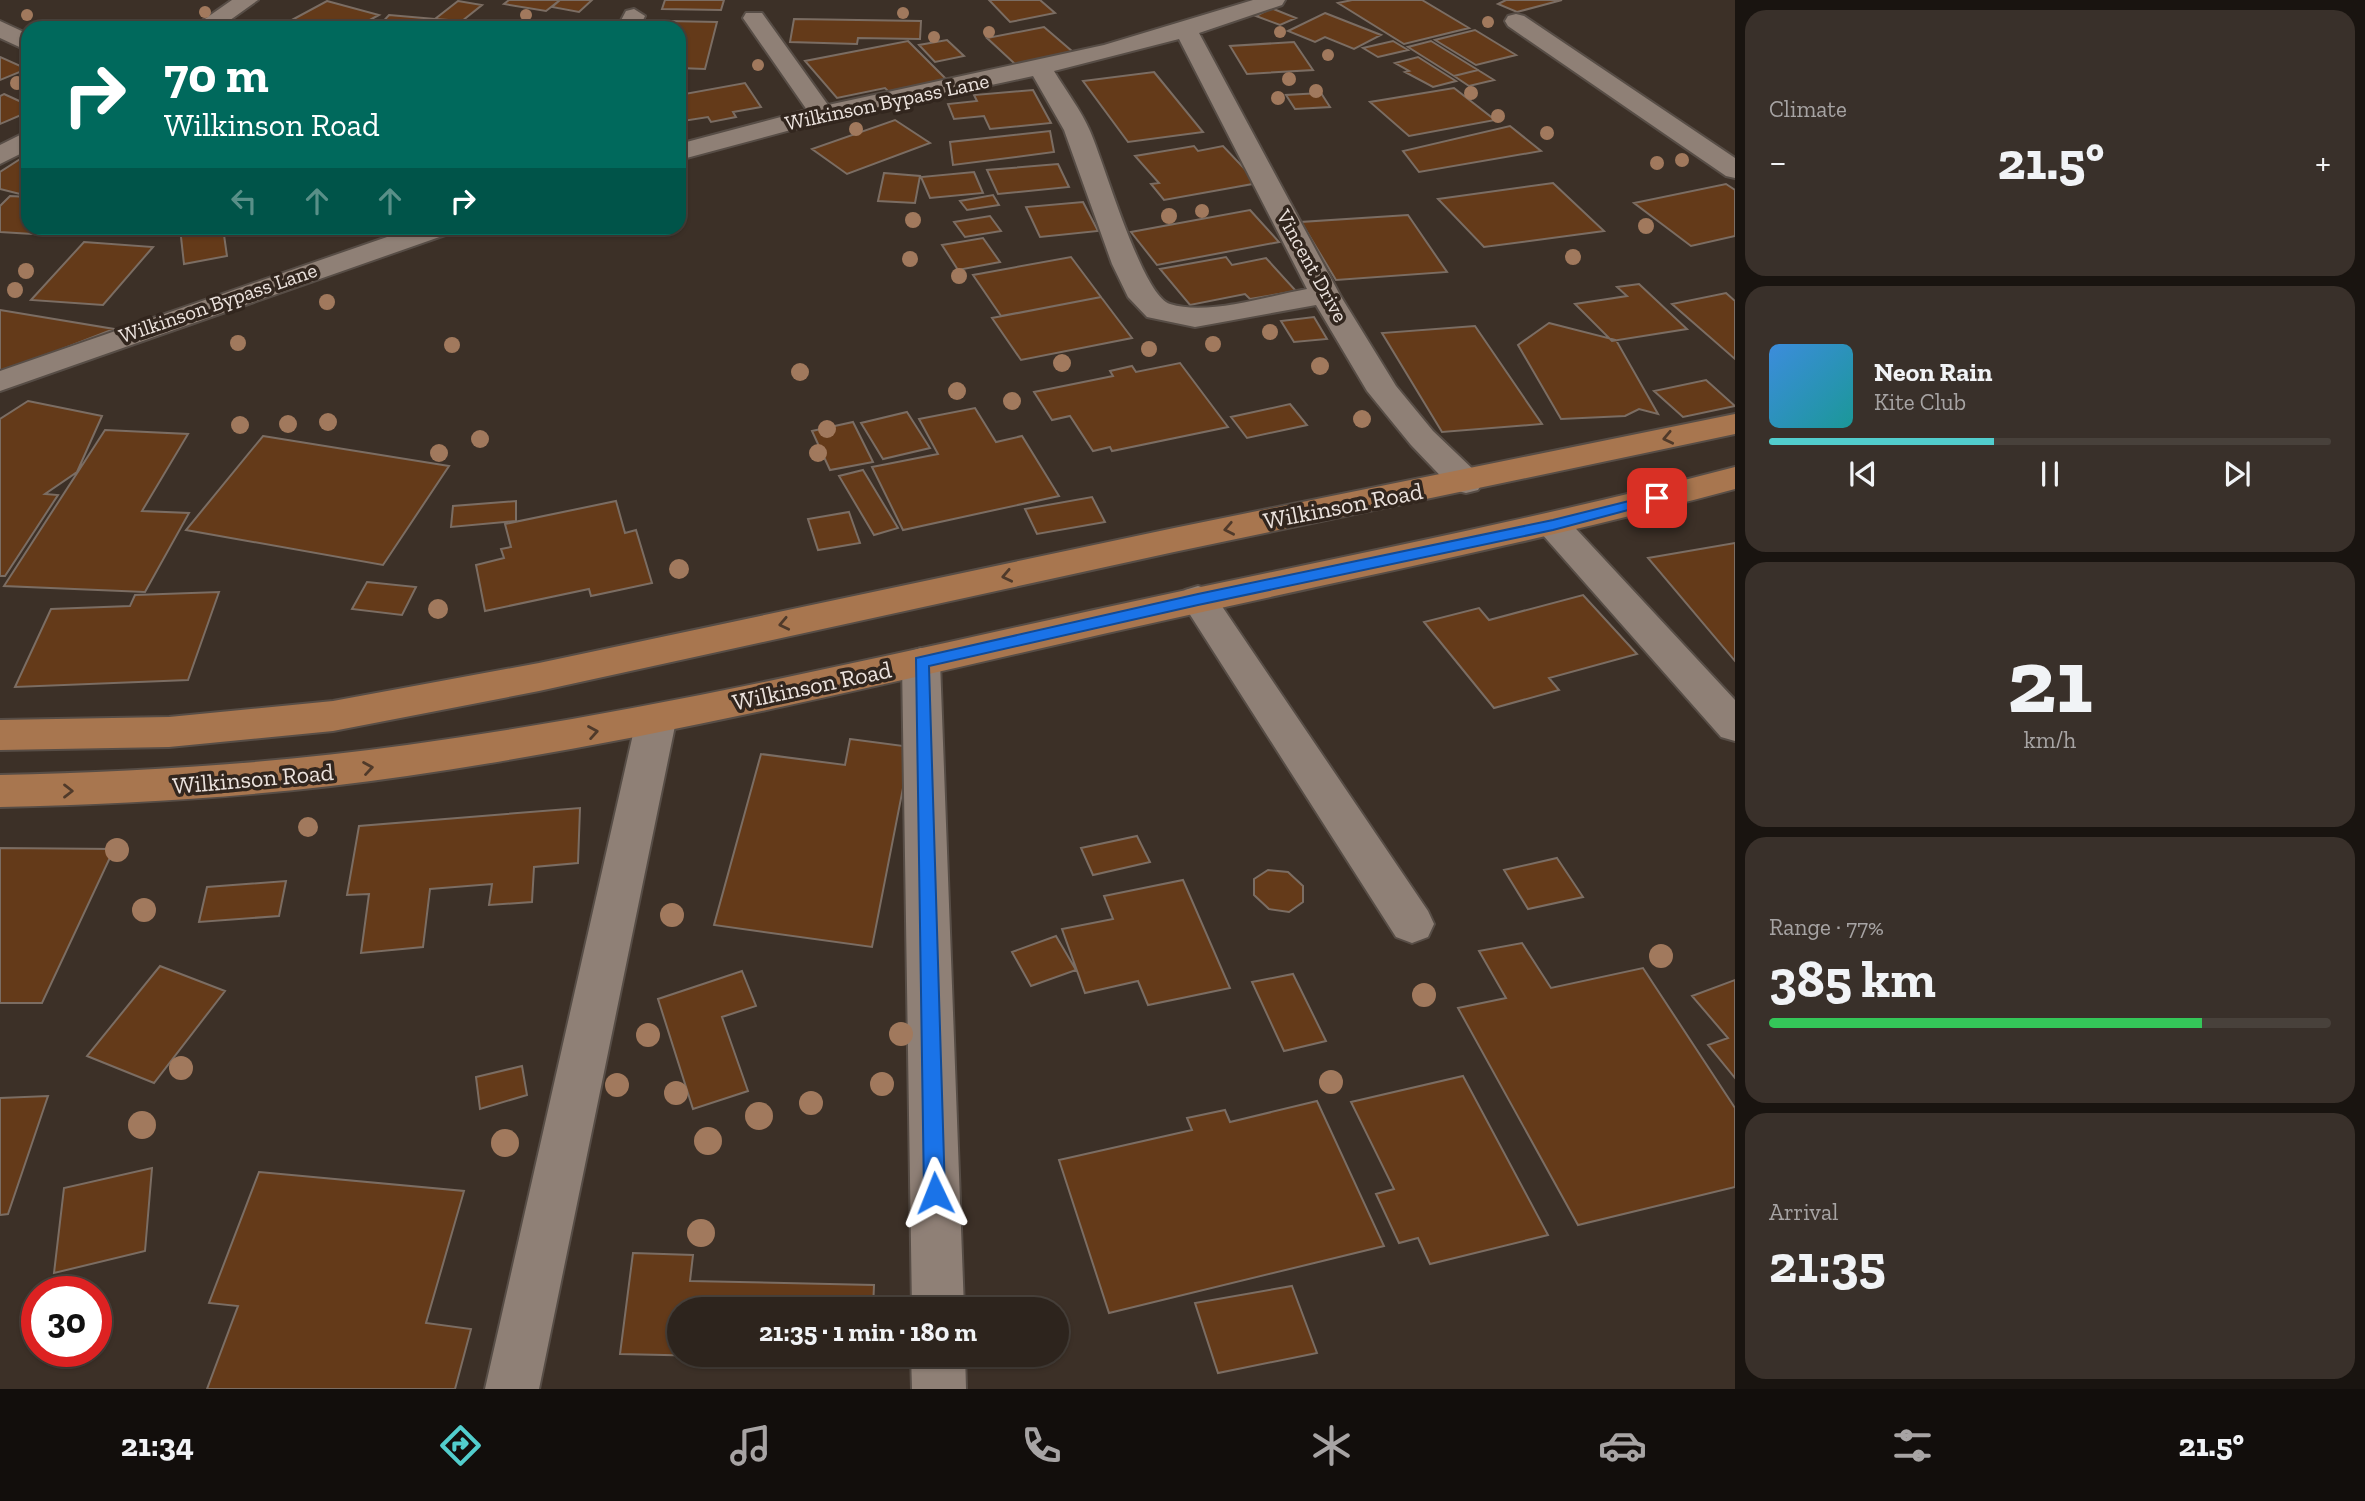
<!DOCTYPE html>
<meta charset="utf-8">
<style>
body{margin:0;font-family:"Zilla Slab",serif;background:#39302a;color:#f1f3f6;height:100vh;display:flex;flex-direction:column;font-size:26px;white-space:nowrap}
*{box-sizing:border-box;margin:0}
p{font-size:23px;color:#a7a4a4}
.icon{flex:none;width:38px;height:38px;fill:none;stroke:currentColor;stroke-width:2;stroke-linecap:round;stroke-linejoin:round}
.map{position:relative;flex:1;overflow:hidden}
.panel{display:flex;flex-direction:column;gap:10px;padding:10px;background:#191410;width:630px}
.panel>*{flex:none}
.top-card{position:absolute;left:21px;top:21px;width:665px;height:214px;border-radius:21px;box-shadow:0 2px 5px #0004,0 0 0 2px #48413b;background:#00695c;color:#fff;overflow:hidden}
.speed{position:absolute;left:21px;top:1276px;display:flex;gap:14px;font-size:35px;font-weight:700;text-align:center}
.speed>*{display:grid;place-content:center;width:91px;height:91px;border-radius:50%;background:#2d241d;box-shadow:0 2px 5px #0004,0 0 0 2px #48413b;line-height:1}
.speed .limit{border:10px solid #d22;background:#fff;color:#111}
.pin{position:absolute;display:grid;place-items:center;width:60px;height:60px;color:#fff;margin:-30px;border-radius:14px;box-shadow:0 4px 10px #0006}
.me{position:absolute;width:77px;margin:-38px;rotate:358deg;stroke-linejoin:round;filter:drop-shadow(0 0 5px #0008)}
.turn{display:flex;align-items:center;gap:24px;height:147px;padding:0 28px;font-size:32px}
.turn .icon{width:91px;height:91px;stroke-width:2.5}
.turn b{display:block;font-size:49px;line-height:60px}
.lanes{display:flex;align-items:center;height:66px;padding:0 28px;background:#0003;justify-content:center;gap:35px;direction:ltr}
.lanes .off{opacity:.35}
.big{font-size:52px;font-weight:800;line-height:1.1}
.panel .tile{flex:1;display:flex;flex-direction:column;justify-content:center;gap:10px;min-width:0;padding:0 24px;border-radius:21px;background:#39302a}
.panel .dial{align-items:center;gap:0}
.dial b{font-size:91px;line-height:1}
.song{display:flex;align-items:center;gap:21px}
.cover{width:84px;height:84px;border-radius:10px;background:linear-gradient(135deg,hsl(210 70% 55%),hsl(180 70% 35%))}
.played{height:7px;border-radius:4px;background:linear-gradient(90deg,#52cdcd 40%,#48413b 40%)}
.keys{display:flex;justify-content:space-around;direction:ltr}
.heat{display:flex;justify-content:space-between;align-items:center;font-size:38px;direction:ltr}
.charge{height:10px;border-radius:5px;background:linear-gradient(90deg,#34c759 77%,#48413b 0)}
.trip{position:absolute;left:667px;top:1297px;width:402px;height:70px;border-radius:35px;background:#2d241d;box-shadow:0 2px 5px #0004,0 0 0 2px #48413b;font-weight:800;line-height:70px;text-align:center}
.tabs{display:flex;height:112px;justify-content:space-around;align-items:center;background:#120e0c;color:#a7a4a4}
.tabs .icon{width:49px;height:49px}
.tabs .current{color:#52cdcd}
.tabs b{font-size:32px;color:#f1f3f6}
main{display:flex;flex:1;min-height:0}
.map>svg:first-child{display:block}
</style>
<main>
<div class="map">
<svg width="1735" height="1389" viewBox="0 0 1735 1389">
<rect width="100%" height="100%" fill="#3c3027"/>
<path fill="#643a19" stroke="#7b6d63" stroke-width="2" d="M 509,0 L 560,0 L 546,11 L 504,4 Z
M 560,0 L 592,0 L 579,12 L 552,7 Z
M 665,0 L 724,0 L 721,10 L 662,9 Z
M 989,0 L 1040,0 L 1055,13 L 1010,22 Z
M 1352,0 L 1422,0 L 1469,28 L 1404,44 L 1338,3 Z
M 1506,0 L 1562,0 L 1517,12 L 1498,4 Z
M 327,1 L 379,15 L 355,28 L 277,28 Z
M 458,1 L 482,5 L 462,21 L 435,19 Z
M 1271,8 L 1296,18 L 1280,25 L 1256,16 Z
M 1325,13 L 1381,35 L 1354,49 L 1325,37 L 1315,42 L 1288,31 Z
M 389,15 L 435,19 L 462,21 L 456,28 L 377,28 Z
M 794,19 L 921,21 L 920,39 L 858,38 L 857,44 L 790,42 Z
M 531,21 L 600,27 L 525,28 Z
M 667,21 L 717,22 L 705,69 L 679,68 L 679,28 L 665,28 Z
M 1044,27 L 1073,52 L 1015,64 L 987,38 Z
M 1475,30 L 1516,55 L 1476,65 L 1435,40 Z
M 947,40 L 964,56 L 935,62 L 919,45 Z
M 908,41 L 947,80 L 889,92 L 885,88 L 837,98 L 805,61 Z
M 1393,41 L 1408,50 L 1378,57 L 1363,48 Z
M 1431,41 L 1478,70 L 1454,76 L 1408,47 Z
M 1294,42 L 1313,70 L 1247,74 L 1230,46 Z
M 0,57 L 27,69 L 0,80 Z
M 1418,57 L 1456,81 L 1433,87 L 1405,72 L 1409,71 L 1395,63 Z
M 1478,70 L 1494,80 L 1469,86 L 1454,76 Z
M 1154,72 L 1203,132 L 1128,142 L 1083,81 Z
M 745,83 L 761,107 L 733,112 L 736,117 L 711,122 L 708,117 L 683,121 L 679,115 L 679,95 Z
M 1454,88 L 1495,120 L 1409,136 L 1370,102 Z
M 1033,90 L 1051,123 L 990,129 L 984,116 L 954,119 L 948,104 L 977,101 L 974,95 Z
M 1321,93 L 1330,107 L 1295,109 L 1286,95 Z
M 4,94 L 28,105 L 28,112 L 0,124 L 0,96 Z
M 895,120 L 930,143 L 847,174 L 812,149 Z
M 1510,126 L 1541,151 L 1419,172 L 1403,151 Z
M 1050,131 L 1054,152 L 953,165 L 950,142 Z
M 1194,146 L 1198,151 L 1223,146 L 1258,183 L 1164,200 L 1151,184 L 1159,183 L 1135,156 Z
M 28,154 L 28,196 L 0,189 L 0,172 Z
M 1058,164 L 1069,187 L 998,194 L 987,170 Z
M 974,172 L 983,193 L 930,198 L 921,177 Z
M 884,173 L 920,176 L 915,203 L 878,201 Z
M 1553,183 L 1604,231 L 1484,247 L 1438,199 Z
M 1726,184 L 1735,190 L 1735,236 L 1691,246 L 1634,203 Z
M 993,195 L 999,205 L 967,210 L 960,201 Z
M 10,196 L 28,197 L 28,228 L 56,228 L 49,235 L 0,232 L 0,206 Z
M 1083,202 L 1098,231 L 1040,237 L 1026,207 Z
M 1250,210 L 1279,242 L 1157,265 L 1131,232 Z
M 1408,215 L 1447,272 L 1336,280 L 1301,222 Z
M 990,216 L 1001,231 L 965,237 L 954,222 Z
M 180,228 L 223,228 L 227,256 L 184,264 Z
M 983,238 L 1000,262 L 958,270 L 942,245 Z
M 84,242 L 153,247 L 103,305 L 31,300 Z
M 1071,257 L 1101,297 L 1001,316 L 973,275 Z
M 1226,257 L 1232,265 L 1266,258 L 1296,291 L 1250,299 L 1245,294 L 1190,305 L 1160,269 Z
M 1639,284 L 1687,329 L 1612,341 L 1575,304 L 1627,296 L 1617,287 Z
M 1726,293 L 1735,301 L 1735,359 L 1672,304 Z
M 1101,297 L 1132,338 L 1021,360 L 992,318 Z
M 0,310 L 114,329 L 0,373 Z
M 1314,317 L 1327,339 L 1294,342 L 1281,321 Z
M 1549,323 L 1616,340 L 1658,414 L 1639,409 L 1625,416 L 1561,419 L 1518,345 Z
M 1475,326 L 1542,424 L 1442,432 L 1382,333 Z
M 1180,363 L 1228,427 L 1112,451 L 1110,447 L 1093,451 L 1070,416 L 1052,420 L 1034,392 L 1113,376 L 1110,371 L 1132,366 L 1136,372 Z
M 1706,380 L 1735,406 L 1683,417 L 1654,391 Z
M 28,401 L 102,416 L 77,472 L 45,494 L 58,495 L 5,576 L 0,576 L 0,419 Z
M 1290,404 L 1307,425 L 1247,438 L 1231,417 Z
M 975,408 L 996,442 L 1022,436 L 1059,496 L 903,530 L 872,467 L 938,454 L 919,419 Z
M 907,412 L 930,448 L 883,459 L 861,423 Z
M 853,422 L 873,462 L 830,470 L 812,431 Z
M 105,430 L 188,434 L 142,511 L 189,513 L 145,592 L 4,586 Z
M 263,436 L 449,466 L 383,565 L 186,530 Z
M 863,470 L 898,528 L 874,535 L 839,476 Z
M 1092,497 L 1105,522 L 1037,534 L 1025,509 Z
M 516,501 L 516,521 L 451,527 L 453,506 Z
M 616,501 L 625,533 L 636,530 L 652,583 L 591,596 L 589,589 L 485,611 L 476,565 L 504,558 L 501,549 L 511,547 L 505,524 Z
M 849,512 L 860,543 L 818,550 L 808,519 Z
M 1735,543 L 1735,661 L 1648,558 Z
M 367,582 L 416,587 L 402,615 L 352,609 Z
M 219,592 L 188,680 L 15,687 L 51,609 L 130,606 L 135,595 Z
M 1583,595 L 1637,654 L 1549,678 L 1559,690 L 1494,708 L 1424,622 L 1479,608 L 1489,620 Z
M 850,739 L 911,747 L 872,947 L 714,925 L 761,754 L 845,765 Z
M 580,808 L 578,863 L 534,867 L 532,902 L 489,905 L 492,884 L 430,889 L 423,947 L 361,953 L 369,894 L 347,895 L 359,826 Z
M 1137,836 L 1150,862 L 1093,875 L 1081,848 Z
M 0,848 L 114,849 L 42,1003 L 0,1003 Z
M 1557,858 L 1583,897 L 1528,909 L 1504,870 Z
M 1268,870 L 1288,872 L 1303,886 L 1303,902 L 1289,912 L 1269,909 L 1254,895 L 1254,879 Z
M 1183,880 L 1230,988 L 1148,1005 L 1138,981 L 1085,993 L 1062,929 L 1113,919 L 1104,896 Z
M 286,881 L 279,916 L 199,922 L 207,887 Z
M 1056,936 L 1076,970 L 1031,986 L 1012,952 Z
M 1522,943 L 1551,988 L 1643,968 L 1735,1108 L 1735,1187 L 1578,1225 L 1458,1008 L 1506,998 L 1479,951 Z
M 160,966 L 225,991 L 154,1083 L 87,1056 Z
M 742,971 L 756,1006 L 722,1017 L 748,1091 L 693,1109 L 658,999 Z
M 1293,974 L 1326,1041 L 1284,1051 L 1252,982 Z
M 1735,980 L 1735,1078 L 1708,1045 L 1728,1038 L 1692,996 Z
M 522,1066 L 527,1095 L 480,1109 L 476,1077 Z
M 1463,1076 L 1548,1235 L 1430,1264 L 1418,1238 L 1399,1243 L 1376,1194 L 1394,1189 L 1351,1102 Z
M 48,1096 L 8,1214 L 0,1215 L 0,1098 Z
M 1317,1101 L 1384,1246 L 1109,1313 L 1059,1160 L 1192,1130 L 1187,1118 L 1225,1110 L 1230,1122 Z
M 152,1168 L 145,1251 L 54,1273 L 64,1188 Z
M 259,1172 L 464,1191 L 426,1323 L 471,1329 L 455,1389 L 207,1389 L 238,1306 L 209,1303 Z
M 633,1253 L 693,1255 L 690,1281 L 874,1285 L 873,1309 L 679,1309 L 679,1354 L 805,1354 L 804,1358 L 620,1354 Z
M 1292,1286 L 1317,1353 L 1218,1373 L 1195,1303 Z"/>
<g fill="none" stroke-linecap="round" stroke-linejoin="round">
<defs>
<path id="minor" d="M 232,0 L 258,0 L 219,28 L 192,28 Z
M 1253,0 L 1285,0 L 1282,5 L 1199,33 L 1340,295 L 1396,386 L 1433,431 L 1478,474 L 1483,482 L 1478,490 L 1466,493 L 1454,490 L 1411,445 L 1367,391 L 1316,305 L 1195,327 L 1147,317 L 1128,297 L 1112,264 L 1064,130 L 1033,76 L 824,121 L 679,160 L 679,144 L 807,110 L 743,18 L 746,13 L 762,13 L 828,105 L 1104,45 ZM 1179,39 L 1307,289 C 1268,296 1207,316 1170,304 C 1142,296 1104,162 1090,131 C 1081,110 1066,91 1054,71 Z
M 634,9 L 645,16 L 639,28 L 617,28 L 626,11 Z
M 1516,14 L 1524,16 L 1735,158 L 1735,178 L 1726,176 L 1508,26 L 1505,21 L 1508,16 Z
M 0,21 L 28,34 L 28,51 L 0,38 Z
M 28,131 L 28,150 L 0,164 L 0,145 Z
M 413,228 L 452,228 L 448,234 L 0,391 L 0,371 Z
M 1553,513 L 1565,517 L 1735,700 L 1735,741 L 1721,737 L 1541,533 L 1536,525 L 1541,517 Z
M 1198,586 L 1211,590 L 1428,911 L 1434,924 L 1428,937 L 1412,943 L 1396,937 L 1180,599 L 1185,590 Z
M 921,648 L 934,652 L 940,662 L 964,1309 L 912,1309 L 902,662 L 908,652 Z
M 656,706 L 670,711 L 676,721 L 539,1389 L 485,1389 L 636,721 L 642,711 Z
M 911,1354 L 965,1354 L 966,1389 L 912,1389 Z"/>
<path id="primary" d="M 1735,414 L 1735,434 L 1174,552 L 539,691 L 333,731 L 169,747 L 0,750 L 0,720 L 169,717 L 333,701 L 539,663 L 1174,528 Z
M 1735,467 L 1735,489 C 1526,545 1314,586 1103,634 C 872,687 642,742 407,776 C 272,796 136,804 0,807 L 0,775 C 136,772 272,764 407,745 C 641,713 872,659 1103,608 C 1314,562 1526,522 1735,467 Z"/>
</defs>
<use href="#minor" stroke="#574d46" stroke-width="4"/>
<use href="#primary" stroke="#574d46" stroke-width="4"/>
<use href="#minor" fill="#8f8076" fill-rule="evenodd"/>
<use href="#primary" fill="#a8764f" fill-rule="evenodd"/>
</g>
<g fill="#a1795d">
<circle cx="205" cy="12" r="6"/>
<circle cx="903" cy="13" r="6"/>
<circle cx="27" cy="15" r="6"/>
<circle cx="526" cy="15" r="6"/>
<circle cx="1488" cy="22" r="6"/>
<circle cx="989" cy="32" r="6"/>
<circle cx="1280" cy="32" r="6"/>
<circle cx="934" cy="37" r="6"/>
<circle cx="1328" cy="55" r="6"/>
<circle cx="758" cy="65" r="6"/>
<circle cx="1289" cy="79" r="7"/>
<circle cx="17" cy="83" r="7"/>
<circle cx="1316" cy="91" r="7"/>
<circle cx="1471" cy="93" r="7"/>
<circle cx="1278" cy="98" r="7"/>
<circle cx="1498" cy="116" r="7"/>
<circle cx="856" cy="129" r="7"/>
<circle cx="1547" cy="133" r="7"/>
<circle cx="1682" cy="160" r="7"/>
<circle cx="1657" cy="163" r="7"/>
<circle cx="1202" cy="211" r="7"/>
<circle cx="1169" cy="216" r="8"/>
<circle cx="913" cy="220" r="8"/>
<circle cx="1646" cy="226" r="8"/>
<circle cx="1573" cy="257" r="8"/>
<circle cx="910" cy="259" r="8"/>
<circle cx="26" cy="271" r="8"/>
<circle cx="959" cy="276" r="8"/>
<circle cx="15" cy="290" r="8"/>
<circle cx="327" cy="302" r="8"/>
<circle cx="1270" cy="332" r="8"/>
<circle cx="238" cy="343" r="8"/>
<circle cx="1213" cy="344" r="8"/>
<circle cx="452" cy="345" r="8"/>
<circle cx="1149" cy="349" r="8"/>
<circle cx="1062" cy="363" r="9"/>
<circle cx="1320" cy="366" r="9"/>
<circle cx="800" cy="372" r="9"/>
<circle cx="957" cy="391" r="9"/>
<circle cx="1012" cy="401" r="9"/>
<circle cx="1362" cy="419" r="9"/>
<circle cx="328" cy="422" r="9"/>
<circle cx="288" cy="424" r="9"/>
<circle cx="240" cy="425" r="9"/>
<circle cx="827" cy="429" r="9"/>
<circle cx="480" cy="439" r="9"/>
<circle cx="439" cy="453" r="9"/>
<circle cx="818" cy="453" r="9"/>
<circle cx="679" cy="569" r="10"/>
<circle cx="438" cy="609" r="10"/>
<circle cx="308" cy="827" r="10"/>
<circle cx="117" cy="850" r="12"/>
<circle cx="144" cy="910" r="12"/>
<circle cx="672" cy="915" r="12"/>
<circle cx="1661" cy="956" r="12"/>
<circle cx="1424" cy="995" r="12"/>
<circle cx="901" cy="1034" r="12"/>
<circle cx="648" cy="1035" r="12"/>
<circle cx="181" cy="1068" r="12"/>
<circle cx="1331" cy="1082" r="12"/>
<circle cx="882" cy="1084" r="12"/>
<circle cx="617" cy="1085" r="12"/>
<circle cx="676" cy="1093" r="12"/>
<circle cx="811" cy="1103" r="12"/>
<circle cx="759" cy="1116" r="14"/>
<circle cx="142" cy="1125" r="14"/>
<circle cx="708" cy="1141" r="14"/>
<circle cx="505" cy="1143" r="14"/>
<circle cx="701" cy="1233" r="14"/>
</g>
<defs><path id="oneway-chevron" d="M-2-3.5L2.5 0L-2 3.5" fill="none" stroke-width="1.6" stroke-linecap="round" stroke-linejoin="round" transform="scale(1.75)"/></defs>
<g stroke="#503a2a">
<use href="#oneway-chevron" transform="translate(1668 438) rotate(168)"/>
<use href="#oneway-chevron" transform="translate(1229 529) rotate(169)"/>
<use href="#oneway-chevron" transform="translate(1007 576) rotate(168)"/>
<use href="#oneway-chevron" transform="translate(784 624) rotate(168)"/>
<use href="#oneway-chevron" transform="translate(593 732) rotate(-10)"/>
<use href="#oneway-chevron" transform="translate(368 768) rotate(-9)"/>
<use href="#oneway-chevron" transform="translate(68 791)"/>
</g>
<path fill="#1a73e8" stroke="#114b97" stroke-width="2" d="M 1657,494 L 1662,495 L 1662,501 L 1553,530 L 1198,605 L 929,666 L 945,1193 L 942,1200 L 935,1203 L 928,1200 L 924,1193 L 916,658 L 1198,594 L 1553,520 Z"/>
<g text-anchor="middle" stroke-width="7" stroke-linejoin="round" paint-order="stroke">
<g font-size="21" fill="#ece3de" stroke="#32261e">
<text transform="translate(887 102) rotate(-12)" y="7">Wilkinson Bypass Lane</text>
<text transform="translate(1312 266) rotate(61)" y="7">Vincent Drive</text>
<text transform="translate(218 303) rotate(-19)" y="7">Wilkinson Bypass Lane</text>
</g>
<g font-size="24" fill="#ece3de" stroke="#32261e">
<text transform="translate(1343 506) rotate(-11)" y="8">Wilkinson Road</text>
<text transform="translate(812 686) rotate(-12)" y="8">Wilkinson Road</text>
<text transform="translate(253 779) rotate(-5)" y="8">Wilkinson Road</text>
</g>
</g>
</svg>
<div class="speed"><div class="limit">30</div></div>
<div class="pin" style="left:1657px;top:498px;background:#d93025"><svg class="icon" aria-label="arrive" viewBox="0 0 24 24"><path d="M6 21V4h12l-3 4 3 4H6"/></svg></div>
<svg class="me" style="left:935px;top:1193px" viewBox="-20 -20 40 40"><path d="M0-17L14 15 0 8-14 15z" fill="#1a73e8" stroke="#fff" stroke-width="4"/></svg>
<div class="trip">21:35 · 1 min · 180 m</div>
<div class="top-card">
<div class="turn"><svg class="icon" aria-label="right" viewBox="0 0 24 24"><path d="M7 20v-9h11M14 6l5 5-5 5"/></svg><div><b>70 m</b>Wilkinson Road</div></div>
<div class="lanes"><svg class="icon off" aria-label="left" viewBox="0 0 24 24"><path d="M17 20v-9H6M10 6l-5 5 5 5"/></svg><svg class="icon off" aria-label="ahead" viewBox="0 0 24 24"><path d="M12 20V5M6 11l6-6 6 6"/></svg><svg class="icon off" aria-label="ahead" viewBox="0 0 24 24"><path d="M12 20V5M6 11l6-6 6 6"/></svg><svg class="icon" aria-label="right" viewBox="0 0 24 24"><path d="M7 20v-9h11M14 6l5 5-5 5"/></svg></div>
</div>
</div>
<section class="panel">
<div class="tile"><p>Climate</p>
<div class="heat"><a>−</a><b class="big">21.5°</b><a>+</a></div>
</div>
<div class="tile">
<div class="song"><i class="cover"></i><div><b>Neon Rain</b><p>Kite Club</p></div></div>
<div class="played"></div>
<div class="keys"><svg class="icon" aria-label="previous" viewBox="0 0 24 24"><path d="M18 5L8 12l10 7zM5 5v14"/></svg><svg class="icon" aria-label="pause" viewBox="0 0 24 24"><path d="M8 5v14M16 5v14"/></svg><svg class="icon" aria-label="next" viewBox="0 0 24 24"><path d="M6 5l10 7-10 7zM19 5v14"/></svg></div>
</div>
<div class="tile dial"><b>21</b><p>km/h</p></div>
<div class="tile"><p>Range · 77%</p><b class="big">385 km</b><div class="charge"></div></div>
<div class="tile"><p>Arrival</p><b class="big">21:35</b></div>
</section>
</main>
<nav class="tabs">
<b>21:34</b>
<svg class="icon current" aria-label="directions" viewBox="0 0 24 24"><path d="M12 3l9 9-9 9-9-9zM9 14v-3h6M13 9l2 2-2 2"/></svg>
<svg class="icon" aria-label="music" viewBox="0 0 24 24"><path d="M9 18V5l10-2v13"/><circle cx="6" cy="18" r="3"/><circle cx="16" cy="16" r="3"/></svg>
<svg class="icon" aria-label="phone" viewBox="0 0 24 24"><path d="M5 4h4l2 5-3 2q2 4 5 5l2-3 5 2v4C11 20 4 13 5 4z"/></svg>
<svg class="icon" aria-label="climate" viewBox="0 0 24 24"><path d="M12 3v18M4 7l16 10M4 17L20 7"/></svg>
<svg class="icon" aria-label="car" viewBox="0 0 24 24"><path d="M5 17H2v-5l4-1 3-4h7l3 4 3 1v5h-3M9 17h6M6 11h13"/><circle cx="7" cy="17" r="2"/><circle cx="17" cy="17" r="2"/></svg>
<svg class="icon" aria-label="filters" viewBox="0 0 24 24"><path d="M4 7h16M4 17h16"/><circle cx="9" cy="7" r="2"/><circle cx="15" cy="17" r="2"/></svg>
<b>21.5°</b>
</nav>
